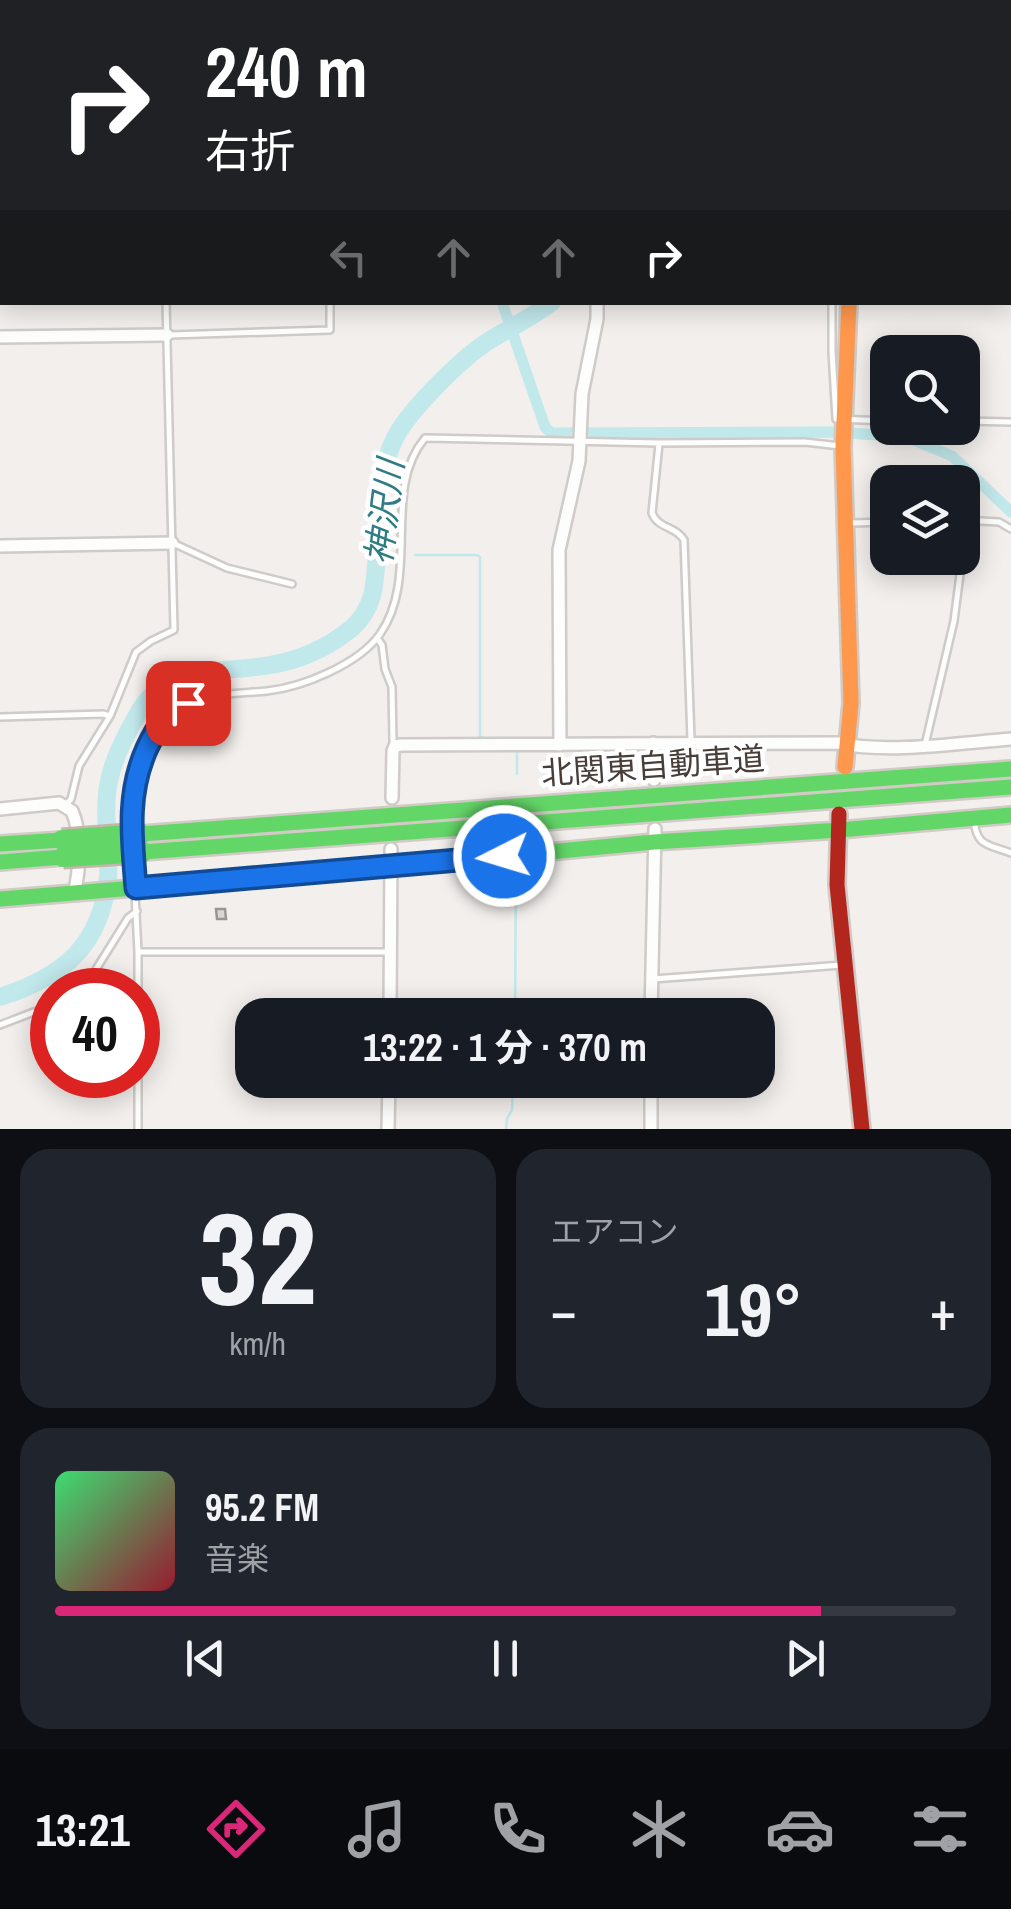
<!DOCTYPE html>
<html lang="ja">
<meta charset="utf-8">
<style>
body{margin:0;font-family:"Archivo Narrow","Noto Sans JP",sans-serif;background:#20242c;color:#f1f3f6;height:100vh;display:flex;flex-direction:column;font-size:38px;white-space:nowrap}
*{box-sizing:border-box;margin:0}
p{font-size:32px;color:#9ea1a6}
.icon{flex:none;width:55px;height:55px;fill:none;stroke:currentColor;stroke-width:2;stroke-linecap:round;stroke-linejoin:round}
.map{position:relative;height:1129px;overflow:hidden}
.side{display:flex;flex-direction:column;gap:20px;padding:20px;background:#0d0f14;flex:1}
.side>*{flex:none}
.top-card{position:absolute;left:0px;top:0px;width:1012px;height:305px;box-shadow:0 5px 25px #0003;background:#202124;color:#fff;overflow:hidden}
.fabs{position:absolute;left:870px;top:335px;display:grid;gap:20px}
.fabs a{display:grid;place-items:center;width:110px;height:110px;border-radius:20px;background:#171b24;box-shadow:0 5px 25px #0003;font-size:50px}
.speed{position:absolute;left:30px;top:968px;display:flex;gap:20px;font-size:50px;font-weight:700;text-align:center}
.speed>*{display:grid;place-content:center;width:130px;height:130px;border-radius:50%;background:#171b24;box-shadow:0 5px 25px #0003;line-height:1}
.speed .limit{border:15px solid #d22;background:#fff;color:#111}
.pin{position:absolute;display:grid;place-items:center;width:85px;height:85px;color:#fff;margin:-42px;border-radius:20px;box-shadow:0 5px 15px #0006}
.me{position:absolute;width:110px;margin:-55px;rotate:265deg;stroke-linejoin:round;filter:drop-shadow(0 0 8px #0008)}
.turn{display:flex;align-items:center;gap:35px;height:210px;padding:0 40px;font-size:45px}
.turn .icon{width:130px;height:130px;stroke-width:2.5}
.turn b{display:block;font-size:70px;line-height:85px}
.lanes{display:flex;align-items:center;height:95px;padding:0 40px;background:#0003;justify-content:center;gap:50px;direction:ltr}
.lanes .off{opacity:.35}
.big{font-size:75px;font-weight:700;line-height:1.1}
.side .widget{flex:1;display:flex;flex-direction:column;justify-content:center;gap:15px;min-width:0;padding:0 35px;border-radius:30px;background:#20242c}
.side .dial{align-items:center;gap:0}
.dial b{font-size:130px;line-height:1}
.song{display:flex;align-items:center;gap:30px}
.cover{width:120px;height:120px;border-radius:15px;background:linear-gradient(135deg,hsl(140 70% 55%),hsl(350 70% 35%))}
.played{height:10px;border-radius:5px;background:linear-gradient(90deg,#db2777 85%,#363941 85%)}
.keys{display:flex;justify-content:space-around;direction:ltr}
.heat{display:flex;justify-content:space-between;align-items:center;font-size:55px;direction:ltr}
.side .tiles{flex:1;display:grid;gap:20px;grid-template-columns:1fr 1fr}
.widget:last-child{grid-column:span 2}
.trip{position:absolute;left:235px;top:998px;width:540px;height:100px;border-radius:30px;background:#171b24;box-shadow:0 5px 25px #0003;font-weight:700;line-height:100px;text-align:center}
.dock{display:flex;height:160px;justify-content:space-around;align-items:center;background:#090b0e;color:#9ea1a6}
.dock .icon{width:70px;height:70px}
.dock .on{color:#db2777}
.dock b{font-size:45px;color:#f1f3f6}
.map>svg:first-child{display:block}
</style>
<div class="map">
<svg width="1011" height="1129" viewBox="0 0 1011 1129">
<rect width="100%" height="100%" fill="#f2efec"/>
<g fill="none" stroke-linecap="round" stroke-linejoin="round">
<path stroke="#c1e8eb" stroke-width="2.5" d="M 376,553 L 396,553
M 415,555 L 477,555 L 480,557 L 480,736 L 483,738 L 515,738
M 517,774 L 517,751
M 515,1015 L 516,870
M 506,1129 L 507,1119 L 512,1110 L 513,1080"/>
<path stroke="#c1e8eb" stroke-width="11" d="M 464,0 L 465,2
M 502,302 L 545,427 L 551,433 L 834,432 L 906,437 L 952,456 L 1011,512"/>
<path stroke="#c1e8eb" stroke-width="18" d="M 853,2 L 854,0
M 0,997 C 63,977 101,946 108,877 C 110,850 104,822 107,794 C 110,764 125,736 140,710 C 167,665 225,673 270,665 C 300,660 329,647 352,628 C 376,606 375,581 377,551 C 379,515 378,473 394,440 C 407,412 461,359 487,342 C 509,328 531,318 552,302"/>
</g>
<path fill="#d9d6d3" stroke="#989694" stroke-width="2.5" d="M 216,909 L 225,909 L 226,919 L 217,919 Z"/>
<g fill="none" stroke-linecap="round" stroke-linejoin="round">
<defs>
<path id="lane" d="M 158,0 L 158,2
M 321,0 L 321,2
M 403,2 L 448,1
M 877,2 L 880,0
M 832,302 L 832,352 L 836,419 L 888,421
M 170,335 L 330,330 L 330,302
M 962,421 L 1011,422
M 659,444 L 652,513 C 658,529 676,526 684,540 L 691,740
M 962,520 L 999,522 L 1011,529
M 851,523 L 888,522
M 175,544 L 227,568 L 292,584
M 377,638 L 382,645 L 385,669 L 392,687 L 393,742 L 395,746
M 0,717 L 103,714 L 110,716
M 925,745 L 954,621 L 967,520
M 65,806 L 71,799 L 79,766 L 110,716 L 136,652 L 151,641 L 174,630 L 166,302
M 974,819 C 976,847 988,844 1011,853
M 131,830 C 129,802 135,775 147,749 C 154,735 159,722 172,712 C 198,692 236,694 267,691 C 303,687 359,664 380,634 C 421,576 381,490 425,438 L 659,443 L 805,442 L 840,446
M 133,856 L 138,952 L 138,1129
M 139,952 L 388,952
M 653,979 L 842,965
M 75,990 L 95,971 L 128,918 L 137,911
M 0,1025 L 52,1005"/>
<path id="street" d="M 475,0 L 476,2
M 523,2 L 525,0
M 1010,112 L 1011,112
M 0,337 L 167,335
M 0,546 L 172,543
M 653,743 L 654,780
M 560,745 L 559,550 L 579,461 L 582,394 L 597,319 L 597,302
M 392,798 L 393,751 L 395,746 L 401,745 L 838,743 C 889,754 959,743 1011,739
M 0,809 L 59,803 L 72,811 C 82,834 80,869 74,894
M 390,1015 L 391,849
M 651,1015 L 655,829
M 388,1129 L 389,1080
M 651,1129 L 651,1080"/>
<path id="fast" d="M 1004,2 L 1005,0
M 141,834 L 1011,769
M 0,844 L 62,840
M 143,852 L 1011,787
M 0,862 L 63,857
M 0,899 L 391,867 L 654,842 L 840,830 L 1011,815"/>
<path id="slow" d="M 845,767 L 851,703 L 843,447 L 849,302"/>
<path id="jam" d="M 839,814 L 837,885 L 862,1129"/>
</defs>
<use href="#lane" stroke="#cecbc8" stroke-width="10"/>
<use href="#street" stroke="#cecbc8" stroke-width="16"/>
<use href="#fast" stroke="#d1cac5" stroke-width="20"/>
<use href="#slow" stroke="#d1cac5" stroke-width="20"/>
<use href="#jam" stroke="#d1cac5" stroke-width="20"/>
<use href="#lane" stroke="#fdfdfc" stroke-width="5"/>
<use href="#street" stroke="#fdfdfc" stroke-width="11"/>
<use href="#fast" stroke="#63d668" stroke-width="15"/>
<use href="#slow" stroke="#ff974d" stroke-width="15"/>
<use href="#jam" stroke="#b3261e" stroke-width="15"/>
<defs>
<path id="fast-bridge" d="M 62,840 L 141,834
M 63,857 L 143,852"/>
</defs>
<use href="#fast-bridge" stroke="#c7b4aa" stroke-width="25" stroke-linecap="butt"/>
<use href="#fast-bridge" stroke="#63d668" stroke-width="20"/>
</g>
<g fill="none" stroke-linecap="round" stroke-linejoin="round">
<defs>
<path id="route" d="M 188,703 C 166,712 157,727 147,748 C 126,794 132,839 136,888 L 504,856"/>
</defs>
<use href="#route" stroke="#114b97" stroke-width="25"/>
<use href="#route" stroke="#1a73e8" stroke-width="18"/>
</g>
<g text-anchor="middle" stroke-width="9" stroke-linejoin="round" paint-order="stroke">
<g font-size="32" fill="#473d39" stroke="#fff">
<text transform="translate(653 766) rotate(-4)" y="11">北関東自動車道</text>
</g>
<g font-size="35" font-style="italic" fill="#307c84" stroke="#fff">
<text transform="translate(385 512) rotate(-83)" y="12">神沢川</text>
</g>
</g>
</svg>
<div class="fabs">
<a><svg class="icon" aria-label="search" viewBox="0 0 24 24"><circle cx="10" cy="10" r="6"/><path d="M15 15l6 6"/></svg></a>
<a><svg class="icon" aria-label="layers" viewBox="0 0 24 24"><path d="M12 4l9 5-9 5-9-5zM3 14l9 5 9-5"/></svg></a>
</div>
<div class="speed"><div class="limit">40</div></div>
<div class="pin" style="left:188px;top:703px;background:#d93025"><svg class="icon" aria-label="arrive" viewBox="0 0 24 24"><path d="M6 21V4h12l-3 4 3 4H6"/></svg></div>
<svg class="me" style="left:504px;top:856px" viewBox="-20 -20 40 40"><circle r="17" fill="#1a73e8" stroke="#fff" stroke-width="3"/><path d="M0-11L8 9 0 5-8 9z" fill="#fff"/></svg>
<div class="trip">13:22 · 1 分 · 370 m</div>
<div class="top-card">
<div class="turn"><svg class="icon" aria-label="right" viewBox="0 0 24 24"><path d="M7 20v-9h11M14 6l5 5-5 5"/></svg><div><b>240 m</b>右折</div></div>
<div class="lanes"><svg class="icon off" aria-label="left" viewBox="0 0 24 24"><path d="M17 20v-9H6M10 6l-5 5 5 5"/></svg><svg class="icon off" aria-label="ahead" viewBox="0 0 24 24"><path d="M12 20V5M6 11l6-6 6 6"/></svg><svg class="icon off" aria-label="ahead" viewBox="0 0 24 24"><path d="M12 20V5M6 11l6-6 6 6"/></svg><svg class="icon" aria-label="right" viewBox="0 0 24 24"><path d="M7 20v-9h11M14 6l5 5-5 5"/></svg></div>
</div>
</div>
<section class="side">
<div class="tiles">
<div class="widget dial"><b>32</b><p>km/h</p></div>
<div class="widget"><p>エアコン</p>
<div class="heat"><a>−</a><b class="big">19°</b><a>+</a></div>
</div>
<div class="widget">
<div class="song"><i class="cover"></i><div><b>95.2 FM</b><p>音楽</p></div></div>
<div class="played"></div>
<div class="keys"><svg class="icon" aria-label="previous" viewBox="0 0 24 24"><path d="M18 5L8 12l10 7zM5 5v14"/></svg><svg class="icon" aria-label="pause" viewBox="0 0 24 24"><path d="M8 5v14M16 5v14"/></svg><svg class="icon" aria-label="next" viewBox="0 0 24 24"><path d="M6 5l10 7-10 7zM19 5v14"/></svg></div>
</div>
</div>
</section>
<nav class="dock">
<b>13:21</b>
<svg class="icon on" aria-label="directions" viewBox="0 0 24 24"><path d="M12 3l9 9-9 9-9-9zM9 14v-3h6M13 9l2 2-2 2"/></svg>
<svg class="icon" aria-label="music" viewBox="0 0 24 24"><path d="M9 18V5l10-2v13"/><circle cx="6" cy="18" r="3"/><circle cx="16" cy="16" r="3"/></svg>
<svg class="icon" aria-label="phone" viewBox="0 0 24 24"><path d="M5 4h4l2 5-3 2q2 4 5 5l2-3 5 2v4C11 20 4 13 5 4z"/></svg>
<svg class="icon" aria-label="climate" viewBox="0 0 24 24"><path d="M12 3v18M4 7l16 10M4 17L20 7"/></svg>
<svg class="icon" aria-label="car" viewBox="0 0 24 24"><path d="M5 17H2v-5l4-1 3-4h7l3 4 3 1v5h-3M9 17h6M6 11h13"/><circle cx="7" cy="17" r="2"/><circle cx="17" cy="17" r="2"/></svg>
<svg class="icon" aria-label="filters" viewBox="0 0 24 24"><path d="M4 7h16M4 17h16"/><circle cx="9" cy="7" r="2"/><circle cx="15" cy="17" r="2"/></svg>
</nav>
